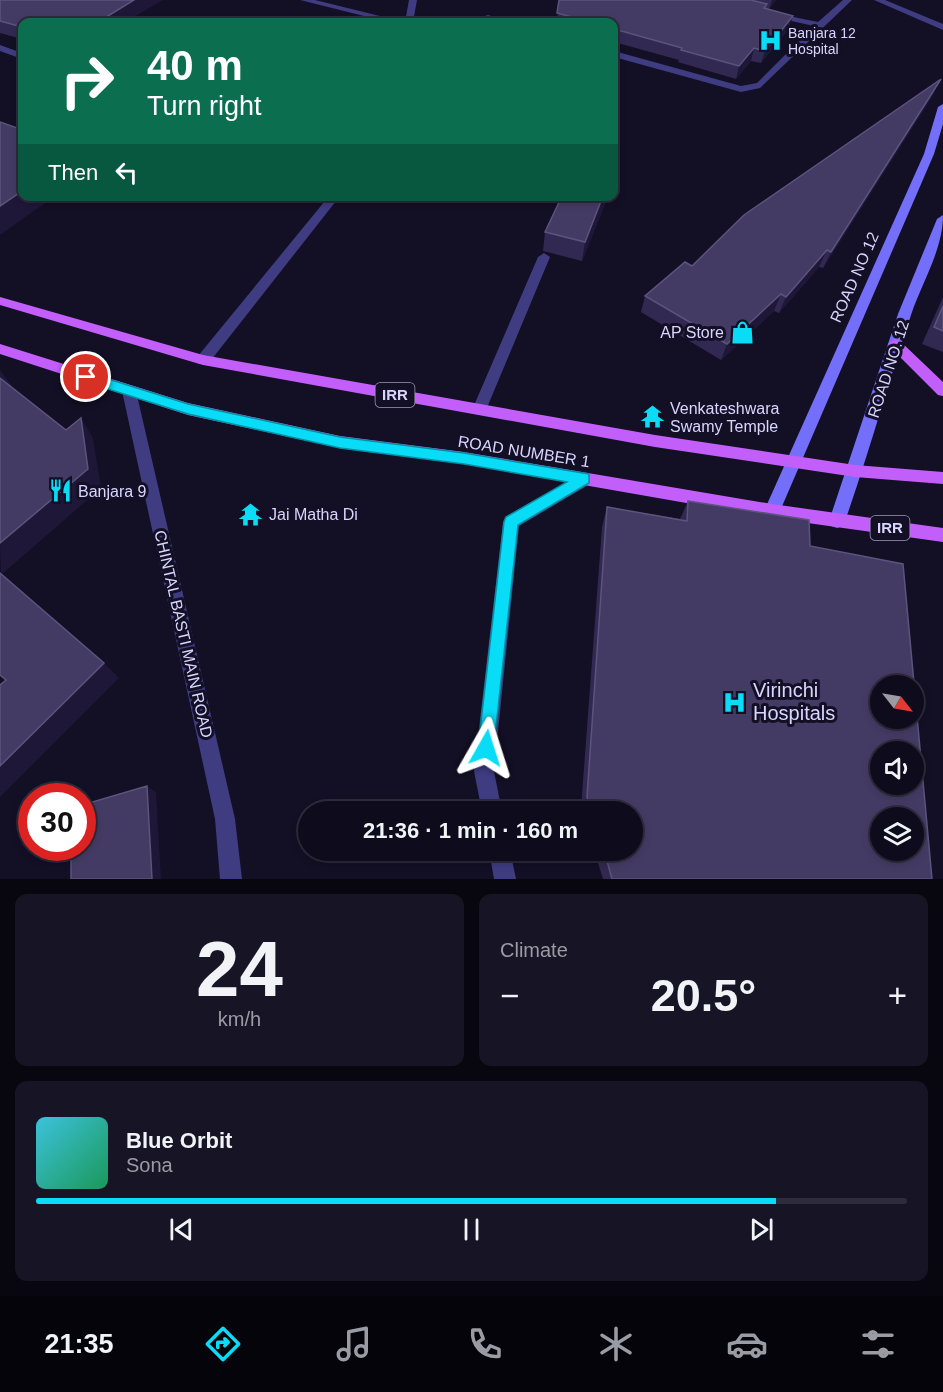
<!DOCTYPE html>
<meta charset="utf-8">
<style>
body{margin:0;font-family:Helvetica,sans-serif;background:#171425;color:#f1f3f6;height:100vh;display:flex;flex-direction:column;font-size:22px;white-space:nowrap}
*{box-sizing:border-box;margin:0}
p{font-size:20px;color:#9b9ba3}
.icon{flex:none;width:33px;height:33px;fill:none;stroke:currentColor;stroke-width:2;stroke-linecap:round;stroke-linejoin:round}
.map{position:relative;height:879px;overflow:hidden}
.side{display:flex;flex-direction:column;gap:15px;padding:15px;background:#08060f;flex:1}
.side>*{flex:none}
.top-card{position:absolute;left:18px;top:18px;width:600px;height:183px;border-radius:12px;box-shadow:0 3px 9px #0003,0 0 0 2px #2e2b3b;background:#0b6e4f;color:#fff;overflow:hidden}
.needle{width:39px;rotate:121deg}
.buttons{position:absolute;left:870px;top:675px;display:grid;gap:12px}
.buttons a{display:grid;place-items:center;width:54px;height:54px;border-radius:50%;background:#0e0b1c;box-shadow:0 3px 9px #0003,0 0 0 2px #2e2b3b;font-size:30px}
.speed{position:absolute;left:18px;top:783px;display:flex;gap:12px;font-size:30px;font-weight:700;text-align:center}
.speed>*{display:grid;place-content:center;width:78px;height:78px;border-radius:50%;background:#0e0b1c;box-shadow:0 3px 9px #0003,0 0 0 2px #2e2b3b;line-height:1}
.speed .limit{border:9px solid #d22;background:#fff;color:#111}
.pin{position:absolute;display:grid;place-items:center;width:51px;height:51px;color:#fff;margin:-26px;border:3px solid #fff;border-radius:50%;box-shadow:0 2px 6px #0007}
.me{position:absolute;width:66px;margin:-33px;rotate:6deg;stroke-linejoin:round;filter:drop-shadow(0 0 4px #0008)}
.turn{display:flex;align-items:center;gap:21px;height:126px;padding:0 30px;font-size:27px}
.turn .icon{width:78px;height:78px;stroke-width:2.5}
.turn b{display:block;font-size:42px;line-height:51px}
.then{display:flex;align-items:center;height:57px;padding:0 30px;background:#0003;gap:12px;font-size:22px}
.big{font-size:45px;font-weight:700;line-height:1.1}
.side .tile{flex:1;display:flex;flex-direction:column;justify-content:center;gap:9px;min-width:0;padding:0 21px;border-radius:12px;background:#171425}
.side .dial{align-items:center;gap:0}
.dial b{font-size:78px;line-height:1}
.song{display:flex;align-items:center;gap:18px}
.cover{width:72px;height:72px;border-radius:9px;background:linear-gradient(135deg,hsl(190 70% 55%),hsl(150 70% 35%))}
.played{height:6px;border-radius:3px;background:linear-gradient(90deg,#08dcf7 85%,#2e2b3b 85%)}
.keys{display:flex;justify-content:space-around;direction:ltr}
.heat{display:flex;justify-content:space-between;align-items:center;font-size:33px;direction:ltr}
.side .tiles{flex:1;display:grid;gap:15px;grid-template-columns:1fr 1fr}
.tile:last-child{grid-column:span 2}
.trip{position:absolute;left:298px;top:801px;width:345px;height:60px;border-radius:30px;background:#0e0b1c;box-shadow:0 3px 9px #0003,0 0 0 2px #2e2b3b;font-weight:700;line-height:60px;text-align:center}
.tabs{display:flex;height:96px;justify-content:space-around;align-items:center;background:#06040b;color:#9b9ba3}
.tabs .icon{width:42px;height:42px}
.tabs .selected{color:#08dcf7}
.tabs b{font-size:27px;color:#f1f3f6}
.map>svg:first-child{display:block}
</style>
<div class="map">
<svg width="943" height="879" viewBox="0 0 943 879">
<rect width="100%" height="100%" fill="#130f25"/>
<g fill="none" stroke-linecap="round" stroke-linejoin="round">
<path fill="#3f3c82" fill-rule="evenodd" d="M 300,0 L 315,0 L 388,18 L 384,21 Z
M 843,0 L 852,0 L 760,88 L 741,92 L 614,57 L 614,51 L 741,86 L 757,83 L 814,26 L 769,16 L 769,12 L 818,22 Z
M 874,0 L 885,0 L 943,24 L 943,30 Z
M 488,15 L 505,20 L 506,22 L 485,20 L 485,16 Z
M 0,45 L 22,53 L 22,59 L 0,51 Z
M 544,253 L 550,257 L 486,410 L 484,414 L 474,414 L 472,410 L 538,257 Z
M 584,473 L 590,474 L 592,479 L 590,484 L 519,526 L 494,771 L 502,812 L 482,812 L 474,771 L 503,522 L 505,517 Z
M 489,850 L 510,850 L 516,879 L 494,879 Z"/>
<path fill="#3f3c82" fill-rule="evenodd" d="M 409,0 L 417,0 L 413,22 L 405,22 Z
M 329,196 L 340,196 L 208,364 L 198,364 L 196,360 L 198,356 Z
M 129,386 L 136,391 L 235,819 L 242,879 L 220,879 L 215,819 L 122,391 Z"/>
<path fill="#746ffb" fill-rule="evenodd" d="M 943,104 L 943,124 L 934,154 L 780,511 L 778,516 L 772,518 L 766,516 L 764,511 L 924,154 L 938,107 Z
M 943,215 C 943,250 922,282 911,315 C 888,383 869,453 845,521 L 843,526 L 837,528 L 831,526 L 829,521 L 898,314 L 937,219 Z"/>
<path fill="#c25ffa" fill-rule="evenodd" d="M 0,297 L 203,355 L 655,435 L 855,465 L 943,472 L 943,484 L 855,477 L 655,447 L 203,365 L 0,305 Z
M 895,339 L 900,341 L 943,382 L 943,396 L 938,395 L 890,347 L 888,344 Z
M 0,344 L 188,403 L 340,436 L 464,452 L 772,504 L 943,528 L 943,542 L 772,518 L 464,464 L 340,448 L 188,415 L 0,354 Z"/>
</g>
<path fill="#322952" d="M 0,0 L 162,0 L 125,22 L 22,22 L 22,39 L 0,33 Z
M 559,0 L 776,0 L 769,9 L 766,8 L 766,9 L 789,28 L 761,63 L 751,61 L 736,79 L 678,62 L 679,60 L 614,42 L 614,22 L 557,22 Z
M 933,95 L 823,268 L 819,267 L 779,313 L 774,311 L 721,360 L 641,312 L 645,296 L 692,266 Z
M 608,196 L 582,261 L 543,251 L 545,232 Z
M 943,297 L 943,352 L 922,344 Z
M 688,501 L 810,546 L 932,879 L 603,879 L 594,850 L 633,850 L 633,812 L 583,812 L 581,808 L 602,527 L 607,507 L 680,519 Z"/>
<path fill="#1e1738" d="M 134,0 L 162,0 L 125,22 L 104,22 L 103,19 Z
M 772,0 L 776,0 L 769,9 Z
M 793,16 L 789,28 L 761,63 L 765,51 Z
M 754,48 L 751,61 L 736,79 L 739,66 Z
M 941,79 L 933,95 L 823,268 L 831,252 Z
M 22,191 L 22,196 L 55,196 L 0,235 L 0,206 Z
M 603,196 L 608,196 L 582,261 L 585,242 Z
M 827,250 L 819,267 L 779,313 L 786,297 Z
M 781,294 L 774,311 L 721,360 L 727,344 Z
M 0,370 L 12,386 L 6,390 L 0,383 Z
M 81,418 L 93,438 L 101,488 L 1,575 L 0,543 Z
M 104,663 L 119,678 L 0,797 L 0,766 Z
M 147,786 L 156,792 L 161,879 L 152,879 Z"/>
<path fill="#443b64" stroke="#5b547c" stroke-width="1.5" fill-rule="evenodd" d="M 0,0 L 134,0 L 103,19 L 117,22 L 22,22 L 22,27 L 0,21 Z
M 559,0 L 751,0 L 767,4 L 764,8 L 793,16 L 765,51 L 754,48 L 739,66 L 681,50 L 682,48 L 614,29 L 614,22 L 590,22 L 557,13 Z
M 941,79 L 831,252 L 827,250 L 786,297 L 781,294 L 727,344 L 645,296 L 685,262 L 692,266 L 744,215 Z
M 0,122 L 17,128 L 22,125 L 22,191 L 0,206 Z
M 562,196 L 603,196 L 585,242 L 545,232 Z
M 943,306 L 943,331 L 934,327 Z
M 0,378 L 66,430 L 81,418 L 88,469 L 0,543 Z
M 688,501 L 809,520 L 810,546 L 903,564 L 932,879 L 612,879 L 604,850 L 633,850 L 633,812 L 592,812 L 587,797 L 607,507 L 687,521 ZM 880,686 L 914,686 L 914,718 L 880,718 ZM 880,752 L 914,752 L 914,784 L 880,784 ZM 880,818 L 914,818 L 914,850 L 880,850 Z
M 0,573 L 104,663 L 0,766 L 0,685 L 6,680 L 0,675 Z
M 147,786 L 152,879 L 71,879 L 71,848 L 82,848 L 82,805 Z"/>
<path fill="#08dcf7" stroke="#058fa1" stroke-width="1.5" d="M 86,372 L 188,404 L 340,437 L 464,453 L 589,474 L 589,483 L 518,525 L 493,754 L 486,757 L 480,754 L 478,748 L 504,522 L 506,517 L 567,482 L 464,464 L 340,448 L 188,414 L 82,381 L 82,374 Z"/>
<defs>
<symbol id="hospital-bare" viewBox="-9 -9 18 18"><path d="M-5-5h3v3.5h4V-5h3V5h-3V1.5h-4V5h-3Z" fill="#08dcf7" stroke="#130f25" stroke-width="2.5" paint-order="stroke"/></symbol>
<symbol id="shop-bare" viewBox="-9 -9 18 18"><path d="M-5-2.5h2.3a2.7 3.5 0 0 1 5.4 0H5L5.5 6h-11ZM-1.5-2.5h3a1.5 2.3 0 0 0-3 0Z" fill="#08dcf7" stroke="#130f25" stroke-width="2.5" paint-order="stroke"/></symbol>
<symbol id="temple-bare" viewBox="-9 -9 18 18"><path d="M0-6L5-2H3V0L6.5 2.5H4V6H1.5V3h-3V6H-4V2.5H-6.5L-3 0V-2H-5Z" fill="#08dcf7" stroke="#130f25" stroke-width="2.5" paint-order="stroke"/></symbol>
<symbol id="restaurant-bare" viewBox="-9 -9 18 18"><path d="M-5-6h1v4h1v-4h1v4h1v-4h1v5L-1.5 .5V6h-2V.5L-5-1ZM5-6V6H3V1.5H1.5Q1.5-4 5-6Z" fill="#08dcf7" stroke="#130f25" stroke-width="2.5" paint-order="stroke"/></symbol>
</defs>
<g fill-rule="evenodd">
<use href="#hospital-bare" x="754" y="24" width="33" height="33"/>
<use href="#shop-bare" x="726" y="316" width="33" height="33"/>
<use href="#temple-bare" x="636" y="400" width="33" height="33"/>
<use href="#restaurant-bare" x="44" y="474" width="33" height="33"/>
<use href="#temple-bare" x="234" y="498" width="33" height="33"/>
<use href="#hospital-bare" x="718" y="686" width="33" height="33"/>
</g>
<g text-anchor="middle" stroke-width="6" stroke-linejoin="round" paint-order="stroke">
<g font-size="14" fill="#dad5fe" stroke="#130f25" text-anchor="start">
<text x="788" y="38">Banjara 12<tspan x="788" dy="16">Hospital</tspan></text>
</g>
<g fill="#130f25" stroke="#9e9abd" stroke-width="1.5">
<rect x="375.5" y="383" width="39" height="24" rx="4.5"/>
<rect x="870.5" y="516" width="39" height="24" rx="4.5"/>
</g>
<g font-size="15" font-weight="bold" fill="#dad5fe">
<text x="395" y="400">IRR</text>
<text x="890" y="533">IRR</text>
</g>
<g font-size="16" fill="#dad5fe" stroke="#130f25">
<text transform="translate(854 277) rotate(-66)" y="6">ROAD NO 12</text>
<text transform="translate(888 369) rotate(-72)" y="6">ROAD NO. 12</text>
<text transform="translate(524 451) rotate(9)" y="6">ROAD NUMBER 1</text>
<text transform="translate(184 634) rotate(77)" y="6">CHINTAL BASTI MAIN ROAD</text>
</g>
<g font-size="16" fill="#dad5fe" stroke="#130f25" text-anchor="start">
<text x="724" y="338" text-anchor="end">AP Store</text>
<text x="670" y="414">Venkateshwara<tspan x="670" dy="18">Swamy Temple</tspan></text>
<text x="78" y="497">Banjara 9</text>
<text x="269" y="520">Jai Matha Di</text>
</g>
<g font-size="20" fill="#dad5fe" stroke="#130f25" text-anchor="start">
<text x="753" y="697">Virinchi<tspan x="753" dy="23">Hospitals</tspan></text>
</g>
</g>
</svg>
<div class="buttons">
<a><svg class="needle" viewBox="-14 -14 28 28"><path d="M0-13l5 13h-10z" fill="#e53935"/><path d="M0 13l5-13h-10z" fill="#9b9ba3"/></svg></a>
<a><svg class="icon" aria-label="sound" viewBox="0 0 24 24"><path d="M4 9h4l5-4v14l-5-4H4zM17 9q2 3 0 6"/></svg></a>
<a><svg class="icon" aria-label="layers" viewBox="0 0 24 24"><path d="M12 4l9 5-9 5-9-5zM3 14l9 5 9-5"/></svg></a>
</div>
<div class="speed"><div class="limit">30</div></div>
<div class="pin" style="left:86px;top:377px;background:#d93025"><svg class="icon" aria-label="arrive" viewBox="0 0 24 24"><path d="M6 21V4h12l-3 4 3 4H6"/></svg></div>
<svg class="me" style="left:486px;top:748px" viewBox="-20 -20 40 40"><path d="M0-17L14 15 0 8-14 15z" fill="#08dcf7" stroke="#fff" stroke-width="4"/></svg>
<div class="trip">21:36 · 1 min · 160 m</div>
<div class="top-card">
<div class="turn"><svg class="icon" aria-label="right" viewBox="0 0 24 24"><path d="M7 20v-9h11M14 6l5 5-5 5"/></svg><div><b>40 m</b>Turn right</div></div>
<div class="then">Then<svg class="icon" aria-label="left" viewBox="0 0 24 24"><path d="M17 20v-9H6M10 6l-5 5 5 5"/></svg></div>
</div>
</div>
<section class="side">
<div class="tiles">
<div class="tile dial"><b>24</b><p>km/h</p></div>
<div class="tile"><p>Climate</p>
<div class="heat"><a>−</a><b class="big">20.5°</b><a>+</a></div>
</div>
<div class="tile">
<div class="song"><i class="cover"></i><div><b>Blue Orbit</b><p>Sona</p></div></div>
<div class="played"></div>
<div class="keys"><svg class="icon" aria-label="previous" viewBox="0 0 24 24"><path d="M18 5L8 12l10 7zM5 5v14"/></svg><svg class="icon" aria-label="pause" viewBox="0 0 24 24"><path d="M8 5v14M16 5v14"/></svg><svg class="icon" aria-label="next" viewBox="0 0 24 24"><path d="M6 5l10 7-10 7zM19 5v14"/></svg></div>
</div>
</div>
</section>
<nav class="tabs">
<b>21:35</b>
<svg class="icon selected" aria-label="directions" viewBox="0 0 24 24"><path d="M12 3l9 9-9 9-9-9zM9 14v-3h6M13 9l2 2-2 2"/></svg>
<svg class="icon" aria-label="music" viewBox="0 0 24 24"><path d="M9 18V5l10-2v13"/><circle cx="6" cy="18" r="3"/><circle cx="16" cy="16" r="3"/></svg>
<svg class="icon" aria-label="phone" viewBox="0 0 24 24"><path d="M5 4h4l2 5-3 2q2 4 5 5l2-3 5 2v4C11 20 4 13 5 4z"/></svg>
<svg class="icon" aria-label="climate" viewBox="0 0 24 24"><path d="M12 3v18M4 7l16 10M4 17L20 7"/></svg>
<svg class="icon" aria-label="car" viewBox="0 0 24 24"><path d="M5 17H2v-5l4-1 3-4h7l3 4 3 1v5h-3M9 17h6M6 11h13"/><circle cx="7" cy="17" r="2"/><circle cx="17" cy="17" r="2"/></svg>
<svg class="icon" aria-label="filters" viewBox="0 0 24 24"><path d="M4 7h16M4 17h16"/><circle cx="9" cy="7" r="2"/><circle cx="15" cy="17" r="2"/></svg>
</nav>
